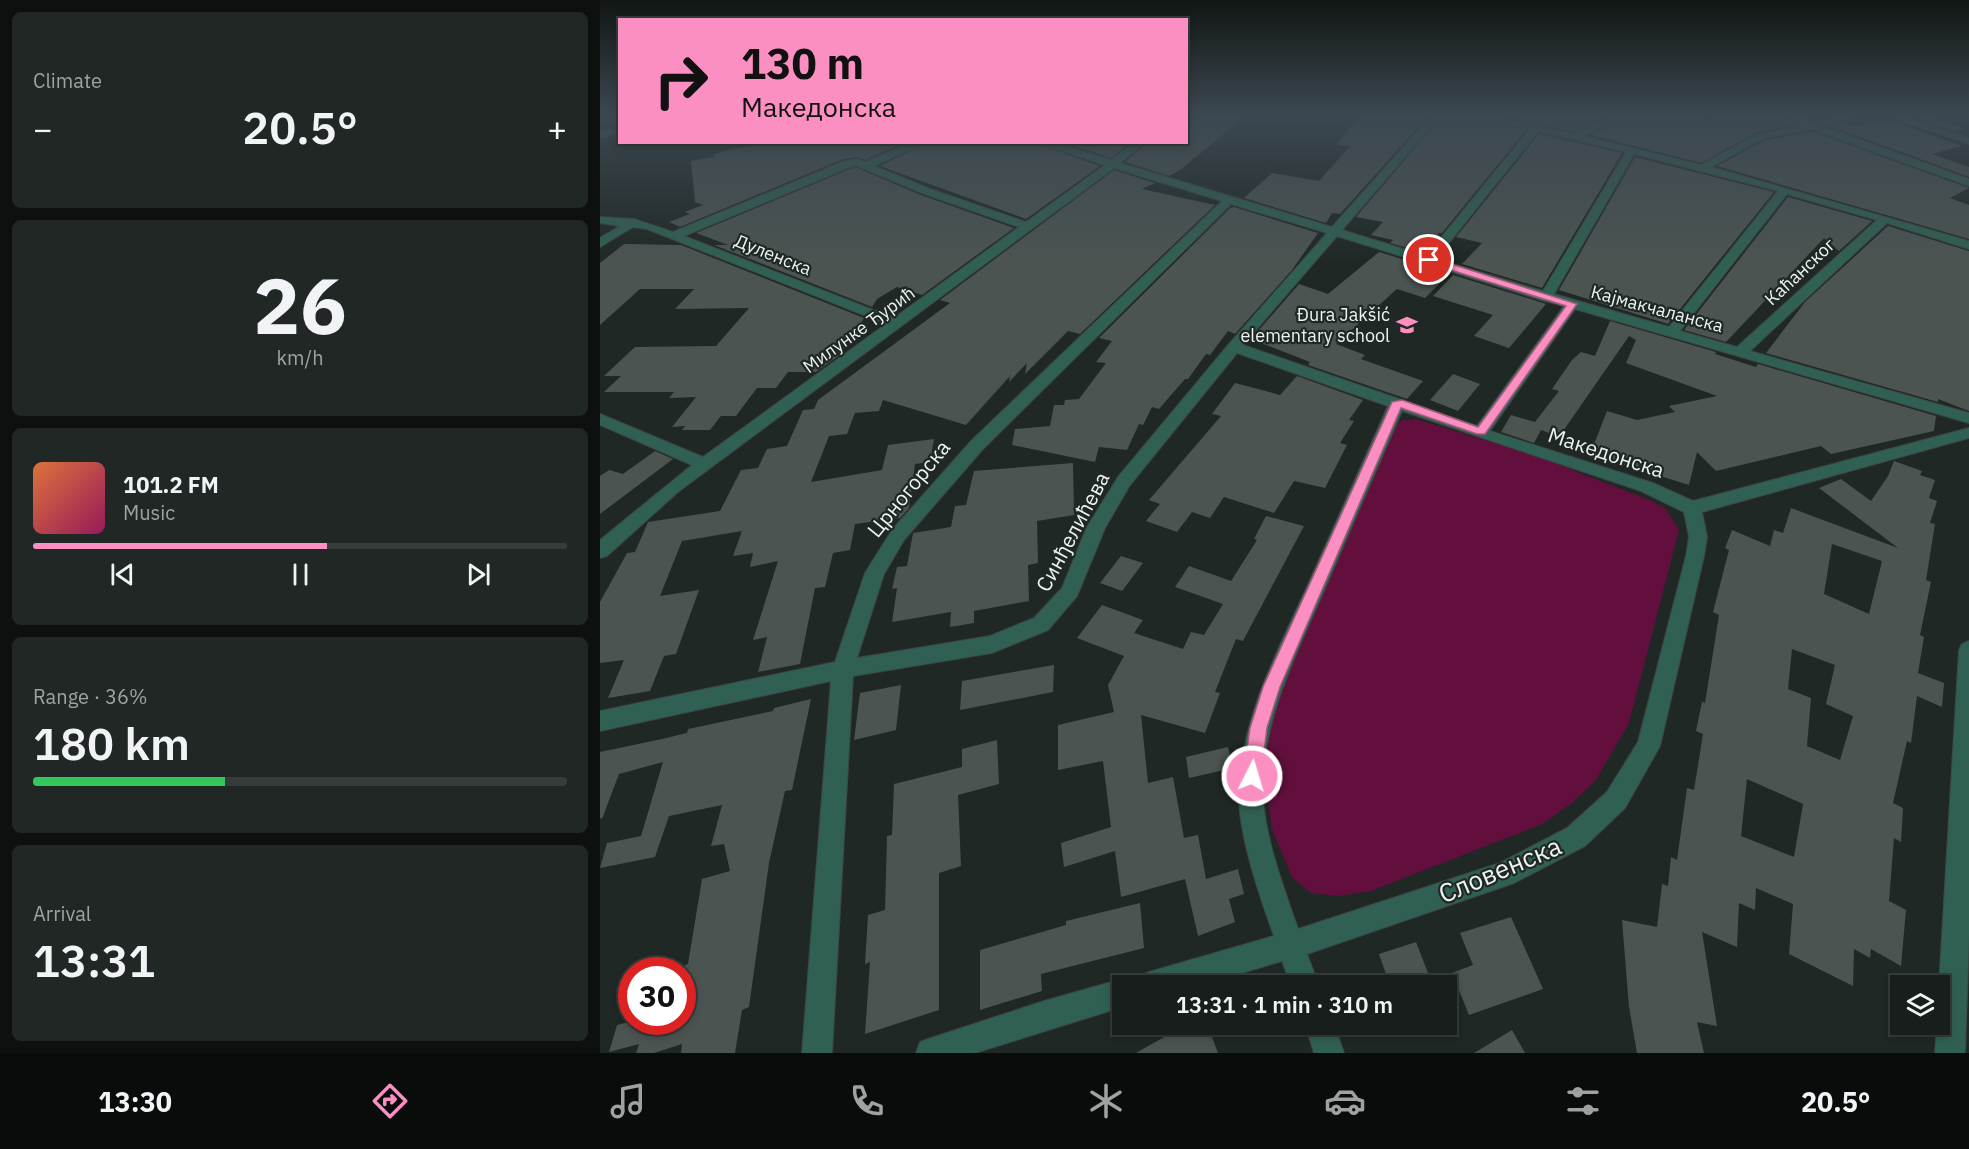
<!DOCTYPE html>
<meta charset="utf-8">
<style>
body{margin:0;font-family:"IBM Plex Sans",sans-serif;background:#202725;color:#f1f3f6;height:100vh;display:flex;flex-direction:column;font-size:22px;white-space:nowrap}
*{box-sizing:border-box;margin:0}
p{font-size:20px;color:#9ea2a3}
.icon{flex:none;width:33px;height:33px;fill:none;stroke:currentColor;stroke-width:2;stroke-linecap:round;stroke-linejoin:round}
.map{position:relative;flex:1;overflow:hidden}
.sheet{display:flex;flex-direction:column;gap:12px;padding:12px;background:#0d100f;width:600px}
.sheet>*{flex:none}
.guide{position:absolute;left:18px;top:18px;width:570px;height:126px;border-radius:0px;box-shadow:0 3px 9px #0003,0 0 0 2px #363c3b;background:#fc8fc1;color:#111;overflow:hidden}
.fabs{position:absolute;left:1290px;top:975px;display:grid;gap:12px}
.fabs a{display:grid;place-items:center;width:60px;height:60px;border-radius:0px;background:#171e1c;box-shadow:0 3px 9px #0003,0 0 0 2px #363c3b;font-size:30px}
.speed{position:absolute;left:18px;top:957px;display:flex;gap:12px;font-size:30px;font-weight:700;text-align:center}
.speed>*{display:grid;place-content:center;width:78px;height:78px;border-radius:50%;background:#171e1c;box-shadow:0 3px 9px #0003,0 0 0 2px #363c3b;line-height:1}
.speed .limit{border:9px solid #d22;background:#fff;color:#111}
.pin{position:absolute;display:grid;place-items:center;width:51px;height:51px;color:#fff;margin:-26px;border:3px solid #fff;border-radius:50%;box-shadow:0 2px 6px #0007}
.me{position:absolute;width:66px;margin:-33px;rotate:5deg;stroke-linejoin:round;filter:drop-shadow(0 0 4px #0008)}
.turn{display:flex;align-items:center;gap:21px;height:126px;padding:0 24px;font-size:27px}
.turn .icon{width:78px;height:78px;stroke-width:2.5}
.turn b{display:block;font-size:42px;line-height:51px}
.big{font-size:45px;font-weight:600;line-height:1.1}
.sheet .card{flex:1;display:flex;flex-direction:column;justify-content:center;gap:9px;min-width:0;padding:0 21px;border-radius:9px;background:#202725}
.sheet .dial{align-items:center;gap:0}
.dial b{font-size:78px;line-height:1}
.song{display:flex;align-items:center;gap:18px}
.cover{width:72px;height:72px;border-radius:9px;background:linear-gradient(135deg,hsl(20 70% 55%),hsl(330 70% 35%))}
.played{height:6px;border-radius:3px;background:linear-gradient(90deg,#fc8fc1 55%,#363c3b 55%)}
.keys{display:flex;justify-content:space-around;direction:ltr}
.heat{display:flex;justify-content:space-between;align-items:center;font-size:33px;direction:ltr}
.charge{height:9px;border-radius:4px;background:linear-gradient(90deg,#34c759 36%,#363c3b 0)}
.trip{position:absolute;left:512px;top:975px;width:345px;height:60px;border-radius:0px;background:#171e1c;box-shadow:0 3px 9px #0003,0 0 0 2px #363c3b;font-weight:600;line-height:60px;text-align:center}
.tabs{display:flex;height:96px;justify-content:space-around;align-items:center;background:#090c0b;color:#9ea2a3}
.tabs .icon{width:42px;height:42px}
.tabs .active{color:#fc8fc1}
.tabs b{font-size:27px;color:#f1f3f6}
main{display:flex;flex:1;min-height:0}
.map>svg:first-child{display:block}
</style>
<main>
<section class="sheet">
<div class="card"><p>Climate</p>
<div class="heat"><a>−</a><b class="big">20.5°</b><a>+</a></div>
</div>
<div class="card dial"><b>26</b><p>km/h</p></div>
<div class="card">
<div class="song"><i class="cover"></i><div><b>101.2 FM</b><p>Music</p></div></div>
<div class="played"></div>
<div class="keys"><svg class="icon" aria-label="previous" viewBox="0 0 24 24"><path d="M18 5L8 12l10 7zM5 5v14"/></svg><svg class="icon" aria-label="pause" viewBox="0 0 24 24"><path d="M8 5v14M16 5v14"/></svg><svg class="icon" aria-label="next" viewBox="0 0 24 24"><path d="M6 5l10 7-10 7zM19 5v14"/></svg></div>
</div>
<div class="card"><p>Range · 36%</p><b class="big">180 km</b><div class="charge"></div></div>
<div class="card"><p>Arrival</p><b class="big">13:31</b></div>
</section>
<div class="map">
<svg width="1369" height="1053" viewBox="0 0 1369 1053">
<rect width="100%" height="100%" fill="#1f2825"/>
<path fill="#620f3d" d="M 816,419 L 933,455 L 1050,500 L 1066,509 L 1079,530 L 1029,723 L 996,780 L 972,803 L 942,824 L 771,891 L 739,896 L 711,893 L 692,877 L 672,829 L 663,761 L 676,690 L 797,424 L 802,420 Z"/>
<path fill="#4b5451" fill-rule="evenodd" d="M 600,115 L 647,115 L 580,170 L 569,176 L 525,162 L 548,142 L 586,142 L 586,125 Z
M 762,115 L 829,115 L 740,214 L 732,213 L 726,223 L 644,198 L 672,173 L 719,181 L 750,146 L 736,144 Z
M 843,115 L 872,115 L 926,130 L 842,233 L 839,233 L 821,252 L 790,243 L 793,240 L 771,235 L 783,222 L 756,217 Z
M 898,115 L 1010,115 L 973,132 Z
M 1028,115 L 1094,115 L 1104,119 L 1127,115 L 1185,115 L 1197,124 L 1155,133 L 1101,163 L 990,135 Z
M 1324,115 L 1364,129 L 1355,131 L 1312,118 Z
M 1289,120 L 1362,146 L 1332,154 L 1369,167 L 1369,177 L 1230,126 L 1246,123 L 1254,126 Z
M 1211,131 L 1369,188 L 1350,198 L 1369,205 L 1369,239 L 1117,166 L 1163,141 Z
M 939,134 L 1022,153 L 942,288 L 862,264 L 882,243 L 856,237 Z
M 169,142 L 306,142 L 265,160 L 256,157 L 241,160 L 80,227 L 69,222 L 90,214 L 85,212 L 103,205 L 95,202 L 91,161 L 115,157 L 114,154 L 132,149 Z
M 328,142 L 351,142 L 364,146 L 372,142 L 434,142 L 500,166 L 426,219 L 280,166 Z
M 461,142 L 531,142 L 511,158 Z
M 1035,157 L 1174,192 L 1068,324 L 959,290 Z
M 255,167 L 321,195 L 414,228 L 322,295 L 297,287 L 277,299 L 272,307 L 114,245 L 128,245 L 96,233 Z
M 514,170 L 555,183 L 542,189 L 615,205 L 480,334 L 468,331 L 425,374 L 427,363 L 409,382 L 410,376 L 366,425 L 283,400 L 279,411 L 255,413 L 247,434 L 229,436 L 211,482 L 282,470 L 288,445 L 334,439 L 330,462 L 315,464 L 309,508 L 300,518 L 255,524 L 250,550 L 233,553 L 225,587 L 215,588 L 200,664 L 158,672 L 167,637 L 153,640 L 178,561 L 150,567 L 153,553 L 133,556 L 142,531 L 82,541 L 60,596 L 99,590 L 76,654 L 64,656 L 50,691 L 8,698 L 24,660 L 0,663 L 0,602 L 27,553 L 35,552 L 48,522 L 120,511 L 141,470 L 158,468 L 167,449 L 187,446 L 203,410 L 214,409 L 218,400 L 350,303 L 340,300 Z
M 1188,197 L 1272,221 L 1239,251 L 1224,238 L 1126,342 L 1084,330 Z
M 634,207 L 718,233 L 692,270 L 635,334 L 628,331 L 610,355 L 606,354 L 588,379 L 585,379 L 559,409 L 552,407 L 543,425 L 539,424 L 527,450 L 499,447 L 495,462 L 412,445 L 415,429 L 450,426 L 454,405 L 464,405 L 465,400 L 479,399 L 506,363 L 496,362 L 512,341 L 499,338 L 630,208 Z
M 1288,226 L 1369,251 L 1369,411 L 1338,399 L 1338,402 L 1166,353 L 1205,302 Z
M 24,244 L 81,245 L 264,318 L 240,355 L 216,372 L 188,372 L 176,388 L 157,388 L 136,416 L 121,416 L 110,430 L 82,430 L 85,426 L 72,427 L 96,397 L 69,398 L 74,392 L 4,392 L 21,376 L 4,376 L 35,347 L 116,346 L 149,308 L 75,309 L 94,289 L 40,289 L 0,325 L 0,263 Z
M 779,252 L 812,262 L 806,269 L 843,280 L 825,298 L 797,289 L 736,344 L 765,355 L 761,359 L 823,381 L 807,399 L 708,365 L 710,362 L 651,339 L 699,284 L 728,294 Z
M 853,275 L 940,302 L 946,304 L 909,348 L 874,336 L 893,315 L 833,296 Z
M 1010,321 L 1116,352 L 1115,354 L 1156,367 L 1158,364 L 1336,416 L 1334,431 L 1231,454 L 1221,446 L 1116,471 L 1097,452 L 1089,485 L 1009,460 L 1009,463 L 989,457 L 1007,411 L 1037,420 L 1075,412 L 1069,406 L 1117,396 L 1026,363 L 1036,340 L 1029,336 L 959,437 L 941,430 L 934,443 L 901,432 L 911,415 L 935,422 L 959,391 L 952,389 L 972,360 L 981,352 L 995,356 Z
M 853,374 L 880,384 L 858,411 L 830,400 Z
M 697,376 L 763,400 L 749,420 L 754,421 L 740,443 L 747,445 L 725,488 L 694,481 L 674,513 L 624,497 L 610,518 L 592,512 L 577,532 L 546,521 L 560,504 L 549,500 L 621,416 L 612,414 L 635,383 L 680,395 Z
M 55,451 L 73,459 L 0,514 L 0,476 L 9,470 L 23,474 Z
M 1294,461 L 1322,471 L 1320,475 L 1335,480 L 1329,498 L 1337,501 L 1330,523 L 1335,524 L 1326,580 L 1331,582 L 1320,635 L 1324,637 L 1318,673 L 1344,683 L 1342,707 L 1317,696 L 1311,743 L 1307,741 L 1293,803 L 1303,808 L 1301,842 L 1294,838 L 1289,901 L 1306,910 L 1301,966 L 1271,949 L 1270,958 L 1254,949 L 1253,986 L 1189,954 L 1193,904 L 1156,888 L 1155,910 L 1139,903 L 1137,947 L 1102,932 L 1117,1026 L 1097,1022 L 1104,1053 L 1037,1053 L 1029,1007 L 1022,920 L 1057,927 L 1062,884 L 1068,886 L 1071,857 L 1077,860 L 1087,788 L 1094,790 L 1103,734 L 1096,731 L 1102,702 L 1105,703 L 1119,615 L 1113,612 L 1129,550 L 1125,548 L 1132,530 L 1170,546 L 1174,530 L 1183,533 L 1191,508 L 1298,548 L 1219,488 L 1241,479 L 1271,501 L 1288,476 ZM 1232,544 L 1282,561 L 1269,614 L 1224,594 ZM 1192,649 L 1235,665 L 1226,704 L 1253,716 L 1240,760 L 1207,746 L 1211,698 L 1188,689 ZM 1147,779 L 1203,804 L 1194,857 L 1141,836 Z
M 473,463 L 474,515 L 437,521 L 438,563 L 428,565 L 429,601 L 374,611 L 374,623 L 350,627 L 351,612 L 292,622 L 297,588 L 292,589 L 297,567 L 307,566 L 313,533 L 351,527 L 355,506 L 366,505 L 374,471 Z
M 666,516 L 704,526 L 643,641 L 636,639 L 615,692 L 620,693 L 605,733 L 541,715 L 548,783 L 573,777 L 584,838 L 598,835 L 606,879 L 638,869 L 644,894 L 629,899 L 635,922 L 598,936 L 585,879 L 521,897 L 515,851 L 464,867 L 461,843 L 511,827 L 503,761 L 458,770 L 458,725 L 514,712 L 508,685 L 524,656 L 477,638 L 502,605 L 543,620 L 534,633 L 583,649 L 591,632 L 604,635 L 623,604 L 575,587 L 589,566 L 631,581 L 657,540 L 654,539 Z
M 521,556 L 543,563 L 522,591 L 500,583 Z
M 454,665 L 453,692 L 360,710 L 362,681 Z
M 301,685 L 296,730 L 254,740 L 260,693 Z
M 211,699 L 192,790 L 185,791 L 169,863 L 149,1007 L 142,1010 L 135,1053 L 81,1053 L 82,1044 L 54,1053 L 36,1053 L 39,1044 L 9,1052 L 17,1025 L 29,1022 L 82,1022 L 82,975 L 85,965 L 88,964 L 102,879 L 130,871 L 124,844 L 111,846 L 122,805 L 69,816 L 55,857 L 0,868 L 7,843 L 41,836 L 63,762 L 19,774 L 2,819 L 0,818 L 0,752 L 62,739 L 87,733 L 88,729 L 173,711 L 174,708 Z
M 397,740 L 399,784 L 358,795 L 361,866 L 339,873 L 339,1010 L 265,1034 L 270,962 L 265,964 L 268,915 L 285,910 L 287,836 L 292,835 L 294,784 L 362,767 L 362,749 Z
M 628,747 L 633,768 L 589,778 L 586,757 Z
M 540,903 L 544,948 L 441,974 L 442,991 L 380,1010 L 380,950 L 466,925 L 466,921 Z
M 911,917 L 943,989 L 869,1015 L 852,973 L 873,965 L 860,933 Z
M 816,942 L 833,986 L 790,986 L 779,954 Z
M 587,1024 L 607,1024 L 618,1053 L 536,1053 Z
M 912,1030 L 925,1053 L 874,1053 Z"/>
<g fill="none" stroke-linecap="round" stroke-linejoin="round">
<defs>
<path id="minor" d="M 832,115 L 841,115 L 742,230 L 826,256 L 930,129 L 874,115 L 889,115 L 973,134 L 1015,115 L 1026,115 L 983,136 L 1101,165 L 1156,135 L 1203,125 L 1187,115 L 1197,115 L 1212,123 L 1251,115 L 1267,115 L 1222,126 L 1369,179 L 1369,186 L 1211,129 L 1162,139 L 1111,167 L 1369,241 L 1369,249 L 1287,223 L 1150,351 L 1369,413 L 1369,423 L 975,309 L 890,431 L 1053,483 L 1093,501 L 1369,428 L 1369,438 L 1102,512 L 1107,537 L 1104,556 L 1060,746 L 1025,808 L 985,846 L 914,883 L 707,954 L 719,986 L 691,986 L 682,961 L 599,986 L 535,986 L 539,976 L 549,972 L 674,936 C 660,897 639,837 639,795 C 640,721 676,654 706,589 C 733,528 761,467 788,406 L 637,353 L 530,485 L 505,528 L 477,596 L 448,630 L 392,653 L 253,676 L 232,1053 L 202,1053 L 231,681 L 0,731 L 0,711 L 235,662 L 265,573 L 292,530 L 371,441 L 622,201 L 514,168 L 78,492 L 7,556 L 0,558 L 0,540 L 92,465 L 0,425 L 0,414 L 103,457 L 286,324 L 47,229 L 33,227 L 0,247 L 0,238 L 20,226 L 0,223 L 0,217 L 34,219 L 73,232 L 242,162 L 256,159 L 265,162 L 313,142 L 326,142 L 274,166 L 330,189 L 426,222 L 505,165 L 436,142 L 452,142 L 511,160 L 535,142 L 546,142 L 520,163 L 732,227 ZM 938,131 L 1026,152 L 943,291 L 836,259 ZM 1034,154 L 1178,191 L 1069,327 L 954,294 ZM 255,165 L 322,193 L 419,227 L 294,318 L 84,236 ZM 1187,194 L 1277,220 L 1137,347 L 1080,331 ZM 631,204 L 727,233 L 629,344 L 518,477 L 487,527 L 462,588 L 434,618 L 390,636 L 257,658 L 284,574 L 304,540 L 383,449 ZM 737,236 L 941,300 L 964,306 L 877,426 L 643,345 ZM 802,411 L 1041,491 L 1084,512 L 1089,537 L 1086,556 L 1038,742 L 1007,792 L 967,828 L 900,863 L 698,929 C 684,888 666,842 663,798 C 659,723 698,652 726,586 C 751,528 777,469 802,411 Z
M 1284,115 L 1296,115 L 1369,138 L 1369,144 Z
M 1362,115 L 1369,115 L 1369,118 L 1363,117 Z
M 20,128 L 20,134 L 0,137 L 0,131 Z
M 145,142 L 136,146 L 131,143 L 132,142 Z
M 1369,641 L 1369,938 L 1365,1053 L 1335,1053 L 1337,1024 L 1340,1024 L 1339,986 L 1359,650 L 1362,644 Z
M 522,979 L 533,986 L 522,986 L 522,1007 L 375,1053 L 316,1053 L 320,1042 L 331,1038 L 444,1001 Z
M 705,1024 L 734,1024 L 744,1053 L 714,1053 Z"/>
</defs>
<use href="#minor" stroke="#3c4442" stroke-width="2"/>
<use href="#minor" fill="#306053" fill-rule="evenodd"/>
</g>
<linearGradient id="sky" x2="0" y2="1"><stop stop-color="#111614"/><stop offset="0.44" stop-color="#3c4851"/><stop offset="1" stop-color="#3c4851" stop-opacity="0"/></linearGradient>
<rect width="1369" height="262" fill="url(#sky)"/>
<path fill="#fc8fc1" stroke="#a45d7d" stroke-width="1.5" d="M 829,257 L 977,304 L 885,434 L 877,434 L 801,408 L 680,687 L 667,728 L 661,776 L 658,782 L 652,785 L 646,782 L 643,776 L 650,728 L 663,687 L 792,402 L 802,400 L 878,427 L 966,306 L 825,262 L 824,260 Z"/>
<defs>
<symbol id="school-bare" viewBox="-9 -9 18 18"><path d="M0-5L7-2L0 1L-7-2ZM-4 1L0 2.5L4 1V4Q0 6-4 4Z" fill="#fc8fc1" stroke="#1f2825" stroke-width="2.5" paint-order="stroke"/></symbol>
</defs>
<g fill-rule="evenodd">
<use href="#school-bare" x="792" y="310" width="30" height="30"/>
</g>
<g text-anchor="middle" stroke-width="4.5" stroke-linejoin="round" paint-order="stroke">
<g font-size="18" fill="#edf3f1" stroke="#1f2825">
<text transform="translate(173 255) rotate(22)" y="6">Дуленска</text>
<text transform="translate(1200 272) rotate(-43)" y="6">Каћанског</text>
<text transform="translate(1057 309) rotate(15)" y="6">Кајмакчаланска</text>
<text transform="translate(259 330) rotate(-36)" y="6">Милунке Ђурић</text>
</g>
<g font-size="18" fill="#edf3f1" stroke="#1f2825" text-anchor="end">
<text x="790" y="321">Đura Jakšić<tspan x="790" dy="21">elementary school</tspan></text>
</g>
<g font-size="21" fill="#edf3f1" stroke="#1f2825">
<text transform="translate(1006 453) rotate(18)" y="7">Македонска</text>
<text transform="translate(309 489) rotate(-51)" y="7">Црногорска</text>
<text transform="translate(473 532) rotate(-62)" y="7">Синђелићева</text>
</g>
<g font-size="26" fill="#edf3f1" stroke="#1f2825">
<text transform="translate(900 870) rotate(-23)" y="9">Словенска</text>
</g>
</g>
</svg>
<div class="fabs">
<a><svg class="icon" aria-label="layers" viewBox="0 0 24 24"><path d="M12 4l9 5-9 5-9-5zM3 14l9 5 9-5"/></svg></a>
</div>
<div class="speed"><div class="limit">30</div></div>
<div class="pin" style="left:829px;top:260px;background:#d93025"><svg class="icon" aria-label="arrive" viewBox="0 0 24 24"><path d="M6 21V4h12l-3 4 3 4H6"/></svg></div>
<svg class="me" style="left:652px;top:776px" viewBox="-20 -20 40 40"><circle r="17" fill="#fc8fc1" stroke="#fff" stroke-width="3"/><path d="M0-11L8 9 0 5-8 9z" fill="#fff"/></svg>
<div class="trip">13:31 · 1 min · 310 m</div>
<div class="guide">
<div class="turn"><svg class="icon" aria-label="right" viewBox="0 0 24 24"><path d="M7 20v-9h11M14 6l5 5-5 5"/></svg><div><b>130 m</b>Македонска</div></div>
</div>
</div>
</main>
<nav class="tabs">
<b>13:30</b>
<svg class="icon active" aria-label="directions" viewBox="0 0 24 24"><path d="M12 3l9 9-9 9-9-9zM9 14v-3h6M13 9l2 2-2 2"/></svg>
<svg class="icon" aria-label="music" viewBox="0 0 24 24"><path d="M9 18V5l10-2v13"/><circle cx="6" cy="18" r="3"/><circle cx="16" cy="16" r="3"/></svg>
<svg class="icon" aria-label="phone" viewBox="0 0 24 24"><path d="M5 4h4l2 5-3 2q2 4 5 5l2-3 5 2v4C11 20 4 13 5 4z"/></svg>
<svg class="icon" aria-label="climate" viewBox="0 0 24 24"><path d="M12 3v18M4 7l16 10M4 17L20 7"/></svg>
<svg class="icon" aria-label="car" viewBox="0 0 24 24"><path d="M5 17H2v-5l4-1 3-4h7l3 4 3 1v5h-3M9 17h6M6 11h13"/><circle cx="7" cy="17" r="2"/><circle cx="17" cy="17" r="2"/></svg>
<svg class="icon" aria-label="filters" viewBox="0 0 24 24"><path d="M4 7h16M4 17h16"/><circle cx="9" cy="7" r="2"/><circle cx="15" cy="17" r="2"/></svg>
<b>20.5°</b>
</nav>
